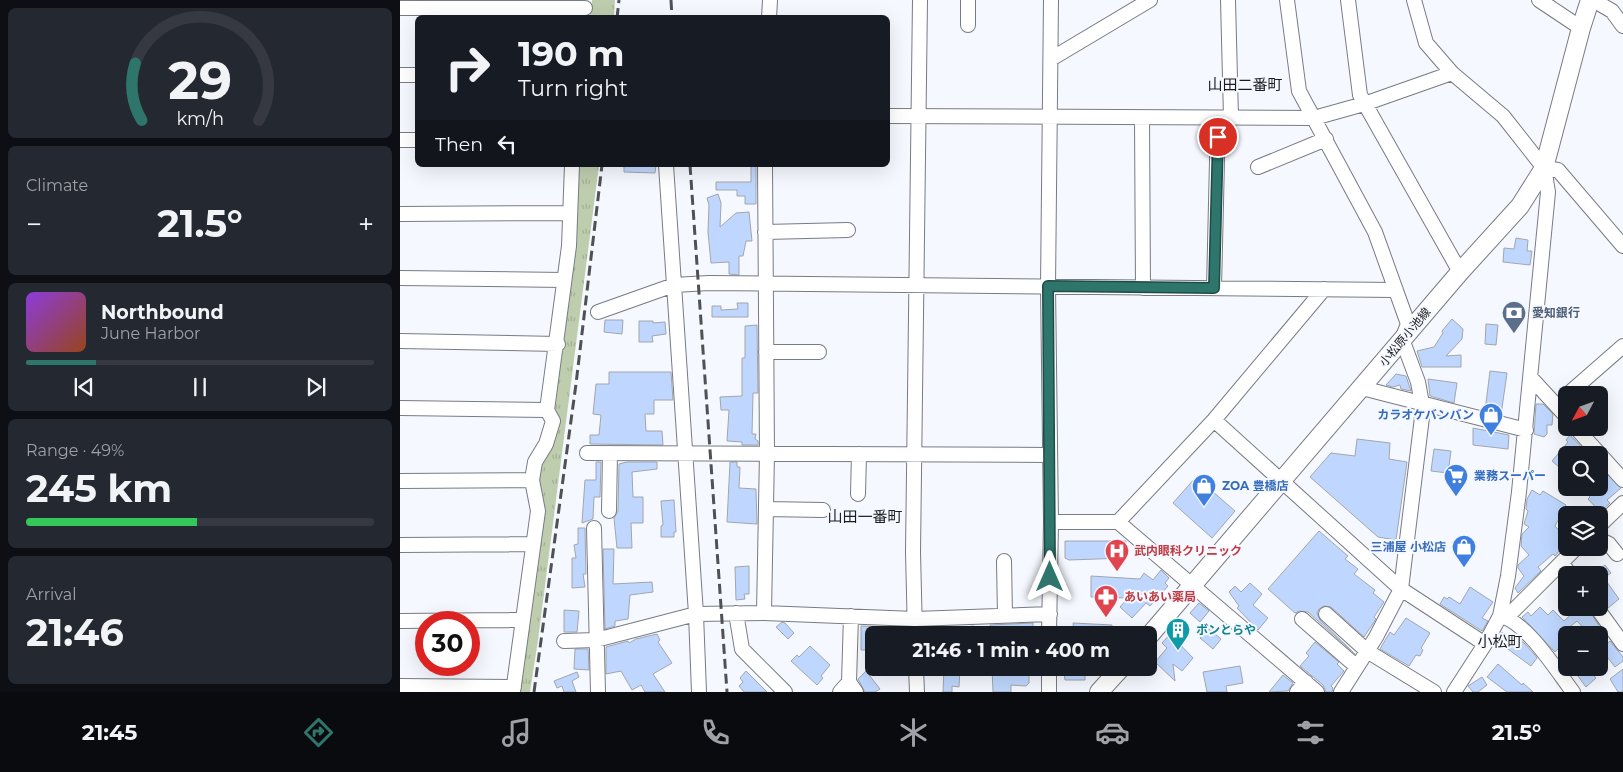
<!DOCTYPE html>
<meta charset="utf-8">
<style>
body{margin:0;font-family:Montserrat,"Noto Sans JP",sans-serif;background:#242831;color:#f1f3f6;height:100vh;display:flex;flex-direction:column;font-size:19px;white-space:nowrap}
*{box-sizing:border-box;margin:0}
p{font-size:16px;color:#9ea1a6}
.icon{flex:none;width:28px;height:28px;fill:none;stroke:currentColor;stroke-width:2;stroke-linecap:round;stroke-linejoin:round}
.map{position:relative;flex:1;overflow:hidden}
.drawer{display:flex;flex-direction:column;gap:8px;padding:8px;background:#0d0f14;width:400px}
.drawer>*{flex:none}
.hud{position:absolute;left:15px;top:15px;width:475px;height:152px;border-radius:8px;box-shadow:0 5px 20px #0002;background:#171b24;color:#f1f3f6;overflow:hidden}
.needle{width:32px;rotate:229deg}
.buttons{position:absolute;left:1158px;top:386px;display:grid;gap:10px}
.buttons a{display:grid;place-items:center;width:50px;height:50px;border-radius:8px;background:#171b24;box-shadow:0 5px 20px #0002;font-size:25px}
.speed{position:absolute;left:15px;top:611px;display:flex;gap:10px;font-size:25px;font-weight:700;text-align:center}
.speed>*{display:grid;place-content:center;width:65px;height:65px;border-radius:50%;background:#171b24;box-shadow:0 5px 20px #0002;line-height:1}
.speed .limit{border:8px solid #d22;background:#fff;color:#111}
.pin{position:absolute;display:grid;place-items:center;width:42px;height:42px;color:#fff;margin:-21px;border:2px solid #fff;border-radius:50%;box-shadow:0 1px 5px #0007}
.me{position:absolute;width:55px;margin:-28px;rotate:0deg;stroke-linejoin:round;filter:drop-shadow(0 0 4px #0008)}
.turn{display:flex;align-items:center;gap:18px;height:105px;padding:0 20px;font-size:22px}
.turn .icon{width:65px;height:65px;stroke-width:2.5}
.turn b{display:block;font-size:35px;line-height:42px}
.then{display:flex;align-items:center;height:48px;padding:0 20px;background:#0003;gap:10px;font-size:19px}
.big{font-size:38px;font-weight:700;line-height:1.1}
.drawer .widget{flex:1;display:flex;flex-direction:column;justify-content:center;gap:8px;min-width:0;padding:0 18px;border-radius:8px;background:#242831}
.drawer .dial{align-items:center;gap:0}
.dial svg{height:130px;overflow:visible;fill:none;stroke:#363941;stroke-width:7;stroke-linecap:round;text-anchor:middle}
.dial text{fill:#f1f3f6;stroke:none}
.song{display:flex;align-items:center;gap:15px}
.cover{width:60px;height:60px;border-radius:8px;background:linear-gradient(135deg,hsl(270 70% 55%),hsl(20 70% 35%))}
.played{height:5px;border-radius:2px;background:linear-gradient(90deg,#2e756b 20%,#363941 20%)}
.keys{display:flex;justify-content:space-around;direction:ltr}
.heat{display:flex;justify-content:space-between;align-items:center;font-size:28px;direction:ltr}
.charge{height:8px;border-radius:4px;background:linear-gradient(90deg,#34c759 49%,#363941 0)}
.trip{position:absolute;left:465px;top:626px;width:292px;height:50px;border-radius:8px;background:#171b24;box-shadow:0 5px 20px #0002;font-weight:700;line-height:50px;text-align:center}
.menu{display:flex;height:80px;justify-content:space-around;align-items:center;background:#090b0e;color:#9ea1a6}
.menu .icon{width:35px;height:35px}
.menu .active{color:#2e756b}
.menu b{font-size:22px;color:#f1f3f6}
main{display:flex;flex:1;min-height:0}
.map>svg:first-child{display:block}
</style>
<main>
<section class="drawer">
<div class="widget dial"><svg viewBox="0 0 100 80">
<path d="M14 69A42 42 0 1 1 86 69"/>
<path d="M14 69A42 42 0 0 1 10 34" stroke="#2e756b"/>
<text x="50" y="56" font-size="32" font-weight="700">29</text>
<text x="50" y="72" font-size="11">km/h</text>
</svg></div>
<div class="widget"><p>Climate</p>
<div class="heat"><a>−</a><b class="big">21.5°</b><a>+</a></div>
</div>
<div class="widget">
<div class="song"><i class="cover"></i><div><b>Northbound</b><p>June Harbor</p></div></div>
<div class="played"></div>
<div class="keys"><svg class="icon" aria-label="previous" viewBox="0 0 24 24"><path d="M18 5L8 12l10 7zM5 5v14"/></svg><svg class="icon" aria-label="pause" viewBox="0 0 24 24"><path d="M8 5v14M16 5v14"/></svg><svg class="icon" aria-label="next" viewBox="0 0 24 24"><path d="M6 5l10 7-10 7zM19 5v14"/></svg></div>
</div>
<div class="widget"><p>Range · 49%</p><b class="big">245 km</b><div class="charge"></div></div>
<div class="widget"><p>Arrival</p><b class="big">21:46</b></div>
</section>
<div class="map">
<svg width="1223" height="692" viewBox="0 0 1223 692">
<defs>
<pattern id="park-tufts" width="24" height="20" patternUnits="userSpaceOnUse" patternTransform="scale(1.25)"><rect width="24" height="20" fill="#becdae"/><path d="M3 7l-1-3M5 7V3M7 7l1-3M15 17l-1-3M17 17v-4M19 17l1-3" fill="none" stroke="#a3af95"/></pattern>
</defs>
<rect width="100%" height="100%" fill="#f5f8fe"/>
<path fill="url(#park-tufts)" d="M 192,0 L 215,0 L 214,17 L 190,18 Z
M 177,165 L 199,165 L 138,640 L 130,692 L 120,692 L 118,687 L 138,465 C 149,448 165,429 155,409 L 174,242 Z"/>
<path fill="#bfd7fe" stroke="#a2a6ac" d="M 224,165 L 256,165 L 255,173 L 224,172 Z
M 351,165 L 356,165 L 356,204 L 345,204 L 345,196 L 337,196 L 337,190 L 316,190 L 316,182 L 351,182 Z
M 318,194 L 321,203 L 320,227 L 336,213 L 349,212 L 352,241 L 346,241 L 343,256 L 339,256 L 339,275 L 329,274 L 329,262 L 311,263 L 308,232 L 309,205 L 307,198 Z
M 1116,238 L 1128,240 L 1127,251 L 1132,251 L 1130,265 L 1103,262 L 1104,248 L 1114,249 Z
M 337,303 L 348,303 L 348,317 L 312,317 L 312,306 L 321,306 L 321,310 L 338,309 Z
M 1052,319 L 1063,329 L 1062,339 L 1046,356 L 1061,355 L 1061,367 L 1022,367 L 1017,351 L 1034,347 L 1043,333 L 1042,331 Z
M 205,320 L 223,320 L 222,334 L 204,332 Z
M 239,321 L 253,321 L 253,323 L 265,322 L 266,334 L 252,336 L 253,342 L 239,342 Z
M 1086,324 L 1098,325 L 1096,345 L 1085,344 Z
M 357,325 L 358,393 L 353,393 L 352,434 L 356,434 L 355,439 L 358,441 L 358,445 L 342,445 L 342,442 L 327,441 L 329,410 L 321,410 L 320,397 L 342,396 L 342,358 L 345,358 L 345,326 Z
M 1090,371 L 1107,373 L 1101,415 L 1085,411 Z
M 209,372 L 271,372 L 273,400 L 254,400 L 254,414 L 245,414 L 246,431 L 262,431 L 263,445 L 190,444 L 190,435 L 199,435 L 201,415 L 193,414 L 196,384 L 209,384 Z
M 996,374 L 1006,376 L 1011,391 L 1001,389 L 1000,385 L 993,387 L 986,385 Z
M 1028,379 L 1057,383 L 1054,403 L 1030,396 Z
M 1136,404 L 1143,404 L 1153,414 L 1152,425 L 1147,425 L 1147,434 L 1144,437 L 1134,434 Z
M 1073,428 L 1109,435 L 1108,449 L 1073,445 Z
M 1170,435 L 1186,452 L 1183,455 L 1166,455 L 1166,473 L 1152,461 L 1168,442 L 1166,440 Z
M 957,439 L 990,443 L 989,459 L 1007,462 L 996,540 L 978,537 L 910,477 L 931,453 L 955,456 Z
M 1034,449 L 1051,451 L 1048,473 L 1031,471 Z
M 196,462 L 201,462 L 200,497 L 194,497 L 193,519 L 182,523 L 185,480 L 196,480 Z
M 227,462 L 257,462 L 257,469 L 232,472 L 233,497 L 243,497 L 243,523 L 231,523 L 232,548 L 217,548 L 214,518 L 218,511 L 219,464 Z
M 330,462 L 337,462 L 337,467 L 340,467 L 339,488 L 356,489 L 357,524 L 327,522 Z
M 1199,466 L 1221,488 L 1207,500 L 1210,503 L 1200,512 L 1188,499 L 1190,497 L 1182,488 L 1207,488 L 1199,477 Z
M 796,477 L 835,511 L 812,538 L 773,503 Z
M 1132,490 L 1140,495 L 1143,491 L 1166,505 L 1155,526 L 1166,538 L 1166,543 L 1155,556 L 1153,554 L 1138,567 L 1141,571 L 1118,593 L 1115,588 L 1124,576 L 1118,568 L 1118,565 L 1129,555 L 1121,546 L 1122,534 L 1129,527 L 1124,524 L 1128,511 L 1126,509 L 1127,499 Z
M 274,500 L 276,532 L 274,532 L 274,537 L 261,537 L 261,526 L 263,525 L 261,501 Z
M 178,528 L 185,528 L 186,574 L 183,574 L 185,587 L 172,588 L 172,558 L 176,558 L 174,545 L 178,544 Z
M 919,531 L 948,556 L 945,559 L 958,569 L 954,574 L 975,590 L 973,593 L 984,602 L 974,617 L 976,619 L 964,637 L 931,607 L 924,606 L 919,609 L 917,613 L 920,620 L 955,654 L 908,612 L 900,611 L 895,613 L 868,589 Z
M 665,541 L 726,541 L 725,558 L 669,560 L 665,558 Z
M 203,549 L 214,549 L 213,584 L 252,582 L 253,592 L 230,595 L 228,619 L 215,621 L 215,626 L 205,629 Z
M 1205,565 L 1211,573 L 1204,578 L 1219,599 L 1208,608 L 1199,597 L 1199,570 Z
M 349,566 L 349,594 L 344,594 L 345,599 L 336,600 L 335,567 Z
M 761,570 L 769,578 L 765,583 L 768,586 L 750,606 L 746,603 L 732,618 L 720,607 L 728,598 L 691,597 L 691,576 L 740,579 L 744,573 L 753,580 Z
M 850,583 L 862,594 L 853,605 L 868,618 L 858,630 L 837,608 L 839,606 L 829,592 L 835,586 L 841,592 Z
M 1070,587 L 1093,602 L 1082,618 L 1088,621 L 1082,631 L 1040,604 L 1044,597 L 1047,599 L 1049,597 L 1060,604 Z
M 799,603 L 809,611 L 800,622 L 790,613 Z
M 1140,607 L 1148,615 L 1153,610 L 1164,621 L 1178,608 L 1188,608 L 1199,626 L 1190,635 L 1177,621 L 1166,630 L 1166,660 L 1158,649 L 1155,652 L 1122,617 L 1128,612 L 1131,616 Z
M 164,610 L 179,611 L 177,632 L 164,632 Z
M 1006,618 L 1030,633 L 1021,648 L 1023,650 L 1020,656 L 1016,655 L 1009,666 L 980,649 L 990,632 L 994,635 Z
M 382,622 L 385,623 L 394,633 L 388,639 L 376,627 Z
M 633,623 L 633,635 L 590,634 L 590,625 Z
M 673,623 L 712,625 L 712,634 L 674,635 Z
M 461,626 L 490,627 L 490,635 L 469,635 L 469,650 L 461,650 Z
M 574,626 L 574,635 L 563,635 L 564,627 Z
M 537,627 L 547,627 L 549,635 L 537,635 Z
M 808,628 L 821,639 L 813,649 L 800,638 Z
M 1101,632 L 1118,642 L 1120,640 L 1124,643 L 1134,654 L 1137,658 L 1131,666 L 1097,641 Z
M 257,634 L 260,640 L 258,642 L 272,663 L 253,674 L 265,692 L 245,692 L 241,685 L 232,690 L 221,671 L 206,674 L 206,647 L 228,641 L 229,643 L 236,639 Z
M 770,634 L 793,658 L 782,671 L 773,664 L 775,681 L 755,662 L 767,648 L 762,643 Z
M 1210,641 L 1223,657 L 1223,661 L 1215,667 L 1201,649 Z
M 915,642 L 939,662 L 937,664 L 944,671 L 931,686 L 933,688 L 932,692 L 926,692 L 923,685 L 900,666 L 909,656 L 906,653 Z
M 410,646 L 430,665 L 421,676 L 423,678 L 417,685 L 391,661 L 397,655 L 399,657 Z
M 175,649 L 188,649 L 189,670 L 174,669 Z
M 1098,664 L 1122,685 L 1123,683 L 1133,692 L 1107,692 L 1087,677 Z
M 840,666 L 843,683 L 826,686 L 827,692 L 807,692 L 803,672 Z
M 544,668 L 560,668 L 559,687 L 552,686 L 552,692 L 543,692 Z
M 592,668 L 629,668 L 629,683 L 626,686 L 611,685 L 611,692 L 593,692 Z
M 1172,668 L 1187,668 L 1196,678 L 1186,687 Z
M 1223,669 L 1223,692 L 1218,692 L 1210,679 Z
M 346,671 L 367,692 L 344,692 L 339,686 L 343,682 L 340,678 Z
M 466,671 L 480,689 L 475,692 L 465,692 L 458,679 Z
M 177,672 L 179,677 L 172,681 L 176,692 L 164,692 L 162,686 L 157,688 L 154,681 Z
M 664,672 L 685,672 L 685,680 L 665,680 Z
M 883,675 L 893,683 L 888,691 L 869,692 Z
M 1082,677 L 1087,685 L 1078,692 L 1073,692 L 1068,686 Z"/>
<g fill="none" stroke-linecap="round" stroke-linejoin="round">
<defs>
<path id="minor" d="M 568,0 L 568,25
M 828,0 L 831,117
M 887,0 L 899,91 L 975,232 L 1008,324 L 1002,339 L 1018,382 L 1023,409 L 1001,589 L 976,637 L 941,692
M 948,0 L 960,95 L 1060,272
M 1014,0 L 1026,43 L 1052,73 L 1103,116 L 1144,168 L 1148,192 L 1119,492 L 1108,576 L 1100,616 L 1085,644 L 1054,692
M 1139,0 L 1181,28
M 1193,0 L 1212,11 L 1223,26
M 0,8 L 185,8
M 369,18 L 370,0
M 651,59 L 750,0
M 0,75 L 18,75
M 488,116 L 914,118 L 964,104 L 1052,73
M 742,119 L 743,288
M 0,140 L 18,140
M 266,165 L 296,614 L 299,692
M 858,167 L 926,139
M 1144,168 L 1158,170 L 1223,246
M 0,214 L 170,213
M 365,232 L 448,230
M 0,278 L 164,280
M 814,288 L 818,118
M 198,312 L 274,285 L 309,283 L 996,290
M 0,341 L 158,344
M 366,352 L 419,352
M 1131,378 L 1166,416
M 962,388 L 1126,430
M 1167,395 L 1223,346
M 0,408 L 147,410
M 814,420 L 1001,589 L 1085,644
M 1176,428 L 1223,480
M 187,453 L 650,455
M 0,481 L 132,480
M 458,494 L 459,454
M 366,509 L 423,510
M 209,511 L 210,453
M 651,522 L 718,522 L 814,420 L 924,289
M 718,522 L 917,692
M 1199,526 L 1223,503
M 194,528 L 198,692
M 1199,539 L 1209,544 L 1217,554
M 0,545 L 132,544
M 604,561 L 605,616
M 1161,563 L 1171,575
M 1197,608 L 1223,644
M 336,613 L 342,649 L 385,692
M 364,613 L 367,453 L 365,165
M 926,614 L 967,651 L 1034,692
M 1100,616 C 1126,621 1157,671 1173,692
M 1107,617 L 1176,548
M 902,619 L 957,667
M 0,621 L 123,620
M 515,635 L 513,552 L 520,0
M 649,635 L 651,522 L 648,286 L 651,0
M 164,641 L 196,640 L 296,614 L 364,613 L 515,619 L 650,614
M 516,668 L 517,692
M 449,682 L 451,616
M 0,686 L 114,687
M 113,692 L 138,511 L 132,480 L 135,462 L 146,444 L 153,421 L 147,410 L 169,246 L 172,165
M 440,692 L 449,682 L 456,692
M 649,692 L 649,668
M 897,692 L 906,682"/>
<path id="major" d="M 749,636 L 1060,272 L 1120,206 L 1144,168 L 1181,28 L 1190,0
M 699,692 L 721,668"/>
</defs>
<use href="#minor" stroke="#787b82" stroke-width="16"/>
<use href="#major" stroke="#787b82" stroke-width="20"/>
<use href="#minor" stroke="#fff" stroke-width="14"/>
<use href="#major" stroke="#fff" stroke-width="18"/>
<path stroke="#4f5154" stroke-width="3" stroke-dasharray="10 5" stroke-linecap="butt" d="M 271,0 L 272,18
M 217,18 L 219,0
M 290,165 L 327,692
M 134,692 L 176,384 L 202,165"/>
</g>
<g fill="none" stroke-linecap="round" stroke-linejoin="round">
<defs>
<path id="route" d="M 650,577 L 648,286 L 814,288 L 818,137"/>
</defs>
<use href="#route" stroke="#1e4c46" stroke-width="12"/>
<use href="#route" stroke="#2e756b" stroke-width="9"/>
</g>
<defs>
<symbol id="bank-pin" viewBox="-11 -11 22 30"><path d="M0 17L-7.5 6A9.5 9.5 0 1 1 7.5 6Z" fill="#5c6f8a" stroke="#f5f8fe"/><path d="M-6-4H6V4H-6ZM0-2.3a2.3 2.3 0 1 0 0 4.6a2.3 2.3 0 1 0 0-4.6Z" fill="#fff"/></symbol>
<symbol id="shop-pin" viewBox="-11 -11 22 30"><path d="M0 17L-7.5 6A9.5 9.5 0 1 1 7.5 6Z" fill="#3f7fe0" stroke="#f5f8fe"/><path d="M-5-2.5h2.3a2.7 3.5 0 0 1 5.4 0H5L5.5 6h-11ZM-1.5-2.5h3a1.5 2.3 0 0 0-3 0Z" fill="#fff"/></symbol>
<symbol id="supermarket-pin" viewBox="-11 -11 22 30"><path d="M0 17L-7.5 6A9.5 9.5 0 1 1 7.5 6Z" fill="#3f7fe0" stroke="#f5f8fe"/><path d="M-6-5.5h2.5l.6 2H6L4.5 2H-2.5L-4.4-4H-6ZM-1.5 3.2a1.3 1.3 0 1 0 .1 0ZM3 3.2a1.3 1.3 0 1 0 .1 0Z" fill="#fff"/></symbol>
<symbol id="hospital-pin" viewBox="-11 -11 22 30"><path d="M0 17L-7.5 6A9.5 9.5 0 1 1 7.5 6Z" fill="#e0444e" stroke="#f5f8fe"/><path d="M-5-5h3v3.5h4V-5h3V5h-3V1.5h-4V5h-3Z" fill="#fff"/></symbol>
<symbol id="pharmacy-pin" viewBox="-11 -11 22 30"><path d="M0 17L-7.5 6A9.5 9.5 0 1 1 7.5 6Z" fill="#e0444e" stroke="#f5f8fe"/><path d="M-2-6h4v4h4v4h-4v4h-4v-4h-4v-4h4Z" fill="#fff"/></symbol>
<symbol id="building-pin" viewBox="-11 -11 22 30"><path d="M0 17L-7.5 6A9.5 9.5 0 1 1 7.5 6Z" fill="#0f9aa8" stroke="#f5f8fe"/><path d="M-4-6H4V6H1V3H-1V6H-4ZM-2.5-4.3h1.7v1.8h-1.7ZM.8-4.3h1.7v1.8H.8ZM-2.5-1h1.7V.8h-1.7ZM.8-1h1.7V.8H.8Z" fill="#fff"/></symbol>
</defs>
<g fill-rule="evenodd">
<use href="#bank-pin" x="1100" y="299" width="28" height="38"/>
<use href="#shop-pin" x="1077" y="401" width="28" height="38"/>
<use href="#supermarket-pin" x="1042" y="462" width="28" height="38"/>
<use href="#shop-pin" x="790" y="472" width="28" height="38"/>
<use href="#shop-pin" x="1050" y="533" width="28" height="38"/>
<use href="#hospital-pin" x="703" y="537" width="28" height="38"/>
<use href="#pharmacy-pin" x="692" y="583" width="28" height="38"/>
<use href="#building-pin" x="764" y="616" width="28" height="38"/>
</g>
<g text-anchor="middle" stroke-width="4" stroke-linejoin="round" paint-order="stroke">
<g font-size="12" font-weight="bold" fill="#4e5e75" stroke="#f5f8fe" text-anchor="start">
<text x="1132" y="317">愛知銀行</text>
</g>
<g font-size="12" fill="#1a1c1e" stroke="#f5f8fe">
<text transform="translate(1005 337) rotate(-50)" y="4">小松原小池線</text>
</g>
<g font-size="12" font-weight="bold" fill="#366cbe" stroke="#f5f8fe" text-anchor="end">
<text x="1074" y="419">カラオケバンバン</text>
<text x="1074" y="480" text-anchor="start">業務スーパー</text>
<text x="822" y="490" text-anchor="start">ZOA 豊橋店</text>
<text x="1046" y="551">三浦屋 小松店</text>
</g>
<g font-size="12" font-weight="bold" fill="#be3a42" stroke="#f5f8fe" text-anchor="start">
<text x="734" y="555">武内眼科クリニック</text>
<text x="724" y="601">あいあい薬局</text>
</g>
<g font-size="12" font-weight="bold" fill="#0d838f" stroke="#f5f8fe" text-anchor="start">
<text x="796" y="634">ボンとらや</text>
</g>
<g font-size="15" fill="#1a1c1e" stroke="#f5f8fe">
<text x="845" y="90">山田二番町</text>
<text x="465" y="522">山田一番町</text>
<text x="1100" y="647">小松町</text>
</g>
</g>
</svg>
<div class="buttons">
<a><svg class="needle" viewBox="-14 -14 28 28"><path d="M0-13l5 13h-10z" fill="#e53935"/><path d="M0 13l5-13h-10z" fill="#9ea1a6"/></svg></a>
<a><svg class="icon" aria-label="search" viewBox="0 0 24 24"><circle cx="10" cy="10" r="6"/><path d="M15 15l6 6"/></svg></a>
<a><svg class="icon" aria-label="layers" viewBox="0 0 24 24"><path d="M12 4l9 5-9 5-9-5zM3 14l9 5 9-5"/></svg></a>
<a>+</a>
<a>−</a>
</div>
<div class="speed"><div class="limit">30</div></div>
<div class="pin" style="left:818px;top:137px;background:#d93025"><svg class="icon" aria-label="arrive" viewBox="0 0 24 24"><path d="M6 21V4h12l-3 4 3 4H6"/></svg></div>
<svg class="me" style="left:650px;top:577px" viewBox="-20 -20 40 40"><path d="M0-17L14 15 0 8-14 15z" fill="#2e756b" stroke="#fff" stroke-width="4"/></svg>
<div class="trip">21:46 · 1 min · 400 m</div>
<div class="hud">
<div class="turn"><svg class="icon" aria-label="right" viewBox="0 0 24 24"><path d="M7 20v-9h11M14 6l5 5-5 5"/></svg><div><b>190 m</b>Turn right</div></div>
<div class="then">Then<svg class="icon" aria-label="left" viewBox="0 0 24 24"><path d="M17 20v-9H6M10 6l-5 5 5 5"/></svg></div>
</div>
</div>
</main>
<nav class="menu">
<b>21:45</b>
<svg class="icon active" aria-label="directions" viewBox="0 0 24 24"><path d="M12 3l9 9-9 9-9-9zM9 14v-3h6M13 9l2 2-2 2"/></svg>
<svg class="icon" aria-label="music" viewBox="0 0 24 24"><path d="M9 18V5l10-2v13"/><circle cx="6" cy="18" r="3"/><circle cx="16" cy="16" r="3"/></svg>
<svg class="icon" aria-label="phone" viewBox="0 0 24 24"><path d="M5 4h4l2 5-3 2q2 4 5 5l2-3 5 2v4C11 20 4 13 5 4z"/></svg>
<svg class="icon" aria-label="climate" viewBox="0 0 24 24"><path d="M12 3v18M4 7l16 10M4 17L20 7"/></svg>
<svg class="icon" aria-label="car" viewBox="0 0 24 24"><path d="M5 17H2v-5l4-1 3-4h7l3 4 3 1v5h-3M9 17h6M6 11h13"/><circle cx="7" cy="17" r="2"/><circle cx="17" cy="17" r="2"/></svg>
<svg class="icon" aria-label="filters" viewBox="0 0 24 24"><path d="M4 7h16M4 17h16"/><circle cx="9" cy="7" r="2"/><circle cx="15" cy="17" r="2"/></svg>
<b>21.5°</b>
</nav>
